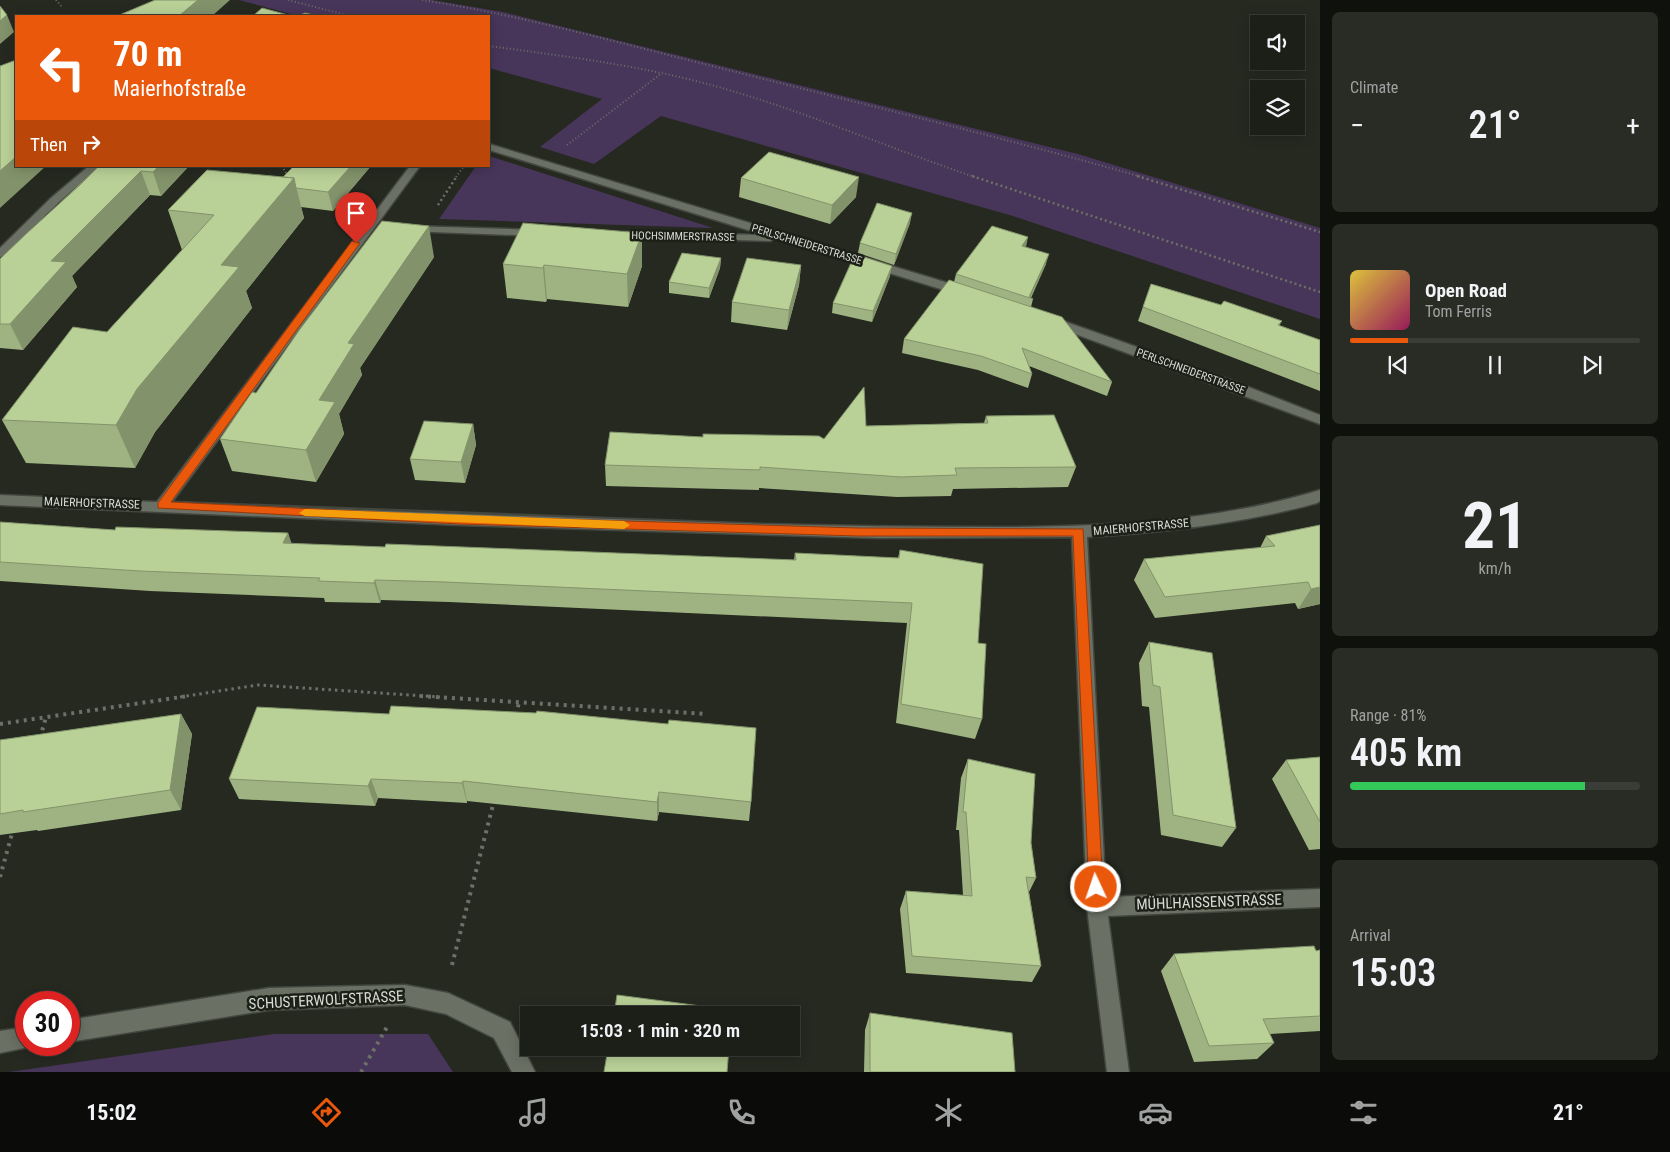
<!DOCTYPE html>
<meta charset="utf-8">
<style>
body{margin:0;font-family:"Roboto Condensed",sans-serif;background:#292c25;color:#f1f3f6;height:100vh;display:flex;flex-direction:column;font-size:19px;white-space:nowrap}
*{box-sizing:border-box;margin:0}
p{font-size:16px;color:#a0a2a2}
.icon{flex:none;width:28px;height:28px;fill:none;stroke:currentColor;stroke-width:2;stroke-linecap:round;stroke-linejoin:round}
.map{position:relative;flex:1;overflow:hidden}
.side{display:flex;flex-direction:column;gap:12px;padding:12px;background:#0f110d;width:350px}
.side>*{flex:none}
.guide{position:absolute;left:15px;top:15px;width:475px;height:152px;border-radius:0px;box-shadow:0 2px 12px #0003,0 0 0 1px #3a3d37;background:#ea580c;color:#fff;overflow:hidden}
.fabs{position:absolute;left:1250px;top:15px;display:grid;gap:10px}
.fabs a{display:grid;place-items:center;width:55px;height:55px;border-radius:0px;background:#1c1f18;box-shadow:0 2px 12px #0003,0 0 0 1px #3a3d37;font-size:25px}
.speed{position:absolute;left:15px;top:991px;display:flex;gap:10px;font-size:25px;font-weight:700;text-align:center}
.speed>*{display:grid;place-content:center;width:65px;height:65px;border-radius:50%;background:#1c1f18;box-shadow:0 2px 12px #0003,0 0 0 1px #3a3d37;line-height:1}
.speed .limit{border:8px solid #d22;background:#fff;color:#111}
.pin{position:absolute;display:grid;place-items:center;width:42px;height:42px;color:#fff;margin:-51px -21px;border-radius:50% 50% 50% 0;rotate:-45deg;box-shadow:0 0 5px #0007}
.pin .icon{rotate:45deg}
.me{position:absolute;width:55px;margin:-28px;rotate:357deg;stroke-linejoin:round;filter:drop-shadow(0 0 4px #0008)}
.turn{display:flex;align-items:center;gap:18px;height:105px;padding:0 15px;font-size:22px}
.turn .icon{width:65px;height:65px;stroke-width:2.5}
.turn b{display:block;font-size:35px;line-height:42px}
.then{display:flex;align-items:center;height:48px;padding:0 15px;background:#0003;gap:10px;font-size:19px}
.big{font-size:38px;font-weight:600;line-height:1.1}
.side .widget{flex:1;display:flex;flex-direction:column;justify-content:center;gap:8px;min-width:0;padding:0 18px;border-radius:8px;background:#292c25}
.side .dial{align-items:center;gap:0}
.dial b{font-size:65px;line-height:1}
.song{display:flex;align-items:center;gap:15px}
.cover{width:60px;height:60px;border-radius:8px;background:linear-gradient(135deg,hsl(50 70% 55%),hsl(330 70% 35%))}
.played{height:5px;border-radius:2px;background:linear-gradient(90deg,#ea580c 20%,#3a3d37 20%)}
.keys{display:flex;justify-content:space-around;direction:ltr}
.heat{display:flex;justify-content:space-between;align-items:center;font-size:28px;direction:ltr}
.charge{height:8px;border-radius:4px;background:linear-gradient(90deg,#34c759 81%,#3a3d37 0)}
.trip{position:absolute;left:520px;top:1006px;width:280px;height:50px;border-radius:0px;background:#1c1f18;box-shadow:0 2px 12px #0003,0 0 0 1px #3a3d37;font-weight:600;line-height:50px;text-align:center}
.tabs{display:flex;height:80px;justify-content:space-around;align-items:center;background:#0b0c0a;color:#a0a2a2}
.tabs .icon{width:35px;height:35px}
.tabs .on{color:#ea580c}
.tabs b{font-size:22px;color:#f1f3f6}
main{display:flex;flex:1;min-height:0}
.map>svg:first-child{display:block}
</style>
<main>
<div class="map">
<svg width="1320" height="1072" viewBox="0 0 1320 1072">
<rect width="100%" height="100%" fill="#252920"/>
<path fill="#48355a" d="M 239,0 L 432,0 L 503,12 L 1078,154 L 1320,228 L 1320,319 L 1013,216 L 661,116 L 594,164 L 540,147 L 602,99 L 489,68 L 489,16 L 298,16 Z
M 489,156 L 713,228 L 439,219 L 476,166 L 489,166 Z
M 274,1034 L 428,1034 L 453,1072 L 9,1072 Z"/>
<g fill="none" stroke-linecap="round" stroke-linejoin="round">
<defs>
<path id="street" d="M 489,144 L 968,289 L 970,292 L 968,295 L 960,295 L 776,238 L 770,241 L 619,237 L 617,235 L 623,232 L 764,235 L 489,150 Z
M 89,166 L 100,166 L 59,202 L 4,256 L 0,257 L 0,248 L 51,198 Z
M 410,166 L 420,166 L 172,502 C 369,511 566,518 762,524 C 840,526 917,527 994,527 C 1104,527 1214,522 1320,490 L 1320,501 L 1317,503 C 1242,524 1164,532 1087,537 L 1106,897 L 1320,889 L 1320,907 L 1108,916 L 1129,1072 L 1107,1072 L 1087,907 L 1072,537 L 878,538 L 459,525 L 0,505 L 0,495 L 157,502 Z
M 411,226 L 538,230 L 544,233 L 538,236 L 407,231 L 407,227 Z
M 1052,317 L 1233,381 L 1320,415 L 1320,424 L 1048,324 L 1046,321 L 1048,318 Z
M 405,985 L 448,993 L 510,1022 L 535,1072 L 512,1072 L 494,1038 L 446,1014 L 405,1005 L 269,1010 L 69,1042 L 69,1020 L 269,988 Z
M 26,1027 L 26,1045 L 34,1046 L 0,1053 L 0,1031 Z"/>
</defs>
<use href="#street" stroke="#43463e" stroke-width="3"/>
<path stroke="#6c7068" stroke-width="2" stroke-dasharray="1 2.5" stroke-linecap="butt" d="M 56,0 L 63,8
M 288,0 L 350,16
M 422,0 C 526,16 626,45 728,70 C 866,105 1005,138 1142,177
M 489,46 C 571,57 653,67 732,91 C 814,115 894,150 975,177
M 567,145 L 662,73
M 282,166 L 286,173 L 290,173
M 456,177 L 464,166"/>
<path stroke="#6c7068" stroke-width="2.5" stroke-dasharray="2 3" stroke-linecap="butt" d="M 972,176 L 1320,292
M 1137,176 L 1320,232
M 438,205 L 457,176"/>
<path stroke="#6c7068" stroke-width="3" stroke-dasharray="2.5 4" stroke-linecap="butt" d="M 180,697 L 258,685 L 440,697"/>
<path stroke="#6c7068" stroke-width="4" stroke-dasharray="3 5" stroke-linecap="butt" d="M 420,696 L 706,714
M 516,715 L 519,702
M 0,724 L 188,696
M 40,738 L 46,717
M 0,877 L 13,830
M 452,965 L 494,801
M 361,1072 L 387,1027"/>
<use href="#street" fill="#6b7064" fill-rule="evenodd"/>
</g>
<path fill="#9fb382" d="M 99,166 L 189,166 L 161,196 L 150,195 L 72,276 L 77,287 L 23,350 L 0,348 L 0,259 Z
M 294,166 L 371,166 L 333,211 L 301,207 L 304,218 L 246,291 L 252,308 L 155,432 L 135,468 L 26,463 L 2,420 L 107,332 L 182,250 L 168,210 L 283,177 Z
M 741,178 L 856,197 L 830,224 L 739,197 Z
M 910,223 L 894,265 L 858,253 L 860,243 Z
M 642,233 L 642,266 L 628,307 L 547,299 L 546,302 L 507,298 L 503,264 Z
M 1026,247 L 1046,264 L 1031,298 L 1033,299 L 1031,307 L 1112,382 L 1107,396 L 1029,366 L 1032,374 L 1028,388 L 978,370 L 902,353 L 904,339 L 954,282 L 956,274 Z
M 434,257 L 360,368 L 362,375 L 339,414 L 344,434 L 316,482 L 232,471 L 220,439 L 256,393 Z
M 721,258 L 720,268 L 709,298 L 669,293 L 669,282 Z
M 801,265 L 799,285 L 787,330 L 731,322 L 732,302 Z
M 890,276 L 872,322 L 832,313 L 833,303 Z
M 1151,284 L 1221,305 L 1282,321 L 1279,326 L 1320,340 L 1320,391 L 1138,321 Z
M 986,416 L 1076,467 L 1068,487 L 953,489 L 951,496 L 897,497 L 759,488 L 759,490 L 606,486 L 605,465 L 703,437 L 824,439 L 866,426 L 984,423 Z
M 473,424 L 476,445 L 465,483 L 415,480 L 410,459 Z
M 0,522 L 115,530 L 288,533 L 291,544 L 385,547 L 794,560 L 795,553 L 898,558 L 900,550 L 978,643 L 982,719 L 975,739 L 896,723 L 907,623 L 449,602 L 381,600 L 380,603 L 325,602 L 324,598 L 150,591 L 0,581 Z
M 1320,525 L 1320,604 L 1298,609 L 1295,603 L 1155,618 L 1134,580 L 1144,559 L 1260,548 L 1266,536 Z
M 1149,642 L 1236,828 L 1222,847 L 1161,835 L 1149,707 L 1142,706 L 1139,663 Z
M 181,714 L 192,734 L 181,810 L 38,831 L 37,830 L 0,835 L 0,740 Z
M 389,714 L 751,802 L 749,821 L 659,812 L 657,821 L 467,801 L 467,803 L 378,798 L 375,806 L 239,799 L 229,779 Z
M 1320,757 L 1320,849 L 1309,850 L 1272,779 L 1286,760 Z
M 968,759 L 1031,843 L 1036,878 L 1029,892 L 1041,966 L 1032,982 L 906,973 L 900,909 L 906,891 L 963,895 L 959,830 L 956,830 L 961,778 Z
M 1320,950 L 1320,1031 L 1270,1034 L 1274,1043 L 1257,1059 L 1194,1062 L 1161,971 L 1174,954 Z
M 870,1013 L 1015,1072 L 864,1072 L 865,1030 Z"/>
<path fill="#82926a" d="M 198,0 L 230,0 L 212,16 L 179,16 Z
M 7,15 L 14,32 L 0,44 L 0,21 Z
M 16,157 L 16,166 L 46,166 L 0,208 L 0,171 Z
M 159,166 L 189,166 L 161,196 L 153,172 Z
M 351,166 L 371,166 L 333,211 L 328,192 Z
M 141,171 L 150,195 L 72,276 L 77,287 L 23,350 L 10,324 L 51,261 Z
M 859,177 L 856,197 L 830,224 L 832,205 Z
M 294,178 L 304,218 L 246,291 L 252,308 L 155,432 L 135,468 L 116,425 L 137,389 L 221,265 Z
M 912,213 L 910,223 L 894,265 L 896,254 Z
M 429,226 L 434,257 L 360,368 L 362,375 L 339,414 L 344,434 L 316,482 L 306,450 L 319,400 L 348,343 Z
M 642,233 L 642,266 L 628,307 L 627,274 Z
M 1028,237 L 1026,247 L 1022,246 Z
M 1049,254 L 1046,264 L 1030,298 L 1029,298 Z
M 721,258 L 720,268 L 709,298 L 709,288 Z
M 544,265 L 547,299 L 546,302 L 543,268 Z
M 801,265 L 799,285 L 787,330 L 789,310 Z
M 892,266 L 890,276 L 872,322 L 873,311 Z
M 473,424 L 476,445 L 465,483 L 461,462 Z
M 288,533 L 295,553 L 283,543 Z
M 375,580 L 381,600 L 380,603 L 374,583 Z
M 1320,587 L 1320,604 L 1298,609 L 1311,589 Z
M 181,714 L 192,734 L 181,810 L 170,790 Z
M 371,779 L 378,798 L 375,806 L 368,786 Z
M 463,781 L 467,801 L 467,803 L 462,783 Z
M 659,792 L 659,812 L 657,821 L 657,802 Z"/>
<path fill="#b9d097" stroke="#82926a" d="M 155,0 L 198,0 L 179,16 L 117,16 Z
M 0,6 L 7,15 L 0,21 Z
M 262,8 L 292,16 L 253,16 Z
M 305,13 L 318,16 L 298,16 Z
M 16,60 L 16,157 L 0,171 L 0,66 Z
M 769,152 L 859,177 L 832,205 L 741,178 Z
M 99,166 L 159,166 L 153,172 L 141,171 L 51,261 L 66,262 L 10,324 L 0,324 L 0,259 L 26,234 L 80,185 Z
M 294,166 L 351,166 L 328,192 L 296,188 L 294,178 L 283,177 Z
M 207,170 L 294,178 L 221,265 L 239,267 L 137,389 L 116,425 L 2,420 L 73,327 L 107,332 L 214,215 L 168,210 Z
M 877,203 L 912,213 L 896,254 L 860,243 Z
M 382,221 L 429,226 L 348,343 L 354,344 L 319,400 L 335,402 L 306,450 L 220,439 L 252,392 L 256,393 L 300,329 Z
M 523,223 L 642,233 L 627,274 L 544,265 L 543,268 L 503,264 Z
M 992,226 L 1028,237 L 1022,246 L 1049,254 L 1029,297 L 1033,299 L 956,274 Z
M 682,253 L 721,258 L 709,288 L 669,282 Z
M 855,254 L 892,266 L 873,311 L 833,303 Z
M 747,258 L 801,265 L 789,310 L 732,302 Z
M 949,280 L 1062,317 L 1112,382 L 1022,348 L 1032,374 L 981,356 L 904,339 Z
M 1151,284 L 1221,305 L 1224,301 L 1282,321 L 1278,325 L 1320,340 L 1320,374 L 1143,307 Z
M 864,387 L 866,426 L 988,423 L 986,416 L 1054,415 L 1076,467 L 955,468 L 957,475 L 901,477 L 760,467 L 760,470 L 605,465 L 610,432 L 703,437 L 703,434 L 819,436 L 824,439 Z
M 424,421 L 473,424 L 461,462 L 410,459 Z
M 0,522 L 115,530 L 116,527 L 288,533 L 283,543 L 385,547 L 386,544 L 796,560 L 795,553 L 899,558 L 900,550 L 983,564 L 978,643 L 986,644 L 982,719 L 901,704 L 912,603 L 445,582 L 375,580 L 374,583 L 318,581 L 320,578 L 140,571 L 0,562 Z
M 1320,525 L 1320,587 L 1311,589 L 1308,582 L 1165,597 L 1144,559 L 1275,546 L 1266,536 Z
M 1149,642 L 1212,653 L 1236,828 L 1173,815 L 1160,687 L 1153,685 Z
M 391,706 L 536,713 L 537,711 L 668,724 L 669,720 L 756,728 L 751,802 L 659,792 L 657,802 L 463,781 L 462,783 L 371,779 L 368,786 L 229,779 L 257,707 L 389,714 Z
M 181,714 L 170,790 L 23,812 L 23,810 L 0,814 L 0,740 Z
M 1320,757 L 1320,822 L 1286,760 Z
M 968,759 L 1035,774 L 1031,843 L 1036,878 L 1026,877 L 1041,966 L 912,956 L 906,891 L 972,896 L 966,812 L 963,812 Z
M 1314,946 L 1316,951 L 1320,950 L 1320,1016 L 1263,1019 L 1274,1043 L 1209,1046 L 1174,954 Z
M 617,995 L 732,1010 L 731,1015 L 614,1015 Z
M 870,1013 L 1012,1033 L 1015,1072 L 870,1072 Z
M 608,1048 L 729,1048 L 727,1072 L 604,1072 Z"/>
<path fill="#ea580c" stroke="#983908" d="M 352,241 L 360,243 L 171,502 L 459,516 L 858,528 L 1083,529 L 1103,887 L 1101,892 L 1096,894 L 1091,892 L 1089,887 L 1073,536 L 858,536 L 459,524 L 158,508 L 158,503 Z"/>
<path fill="#f59e0b" d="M 305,509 L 624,521 L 630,525 L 624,529 L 305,516 L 299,513 Z"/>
<g text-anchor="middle" stroke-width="5" stroke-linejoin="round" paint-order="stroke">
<g font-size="11" fill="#d8dbd4" stroke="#1c2016">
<text transform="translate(683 236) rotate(1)" y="4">HOCHSIMMERSTRASSE</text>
<text transform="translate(807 244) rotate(17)" y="4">PERLSCHNEIDERSTRASSE</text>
<text transform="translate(1191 371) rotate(20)" y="4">PERLSCHNEIDERSTRASSE</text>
</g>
<g font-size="12" fill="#d8dbd4" stroke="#1c2016">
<text transform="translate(92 503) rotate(2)" y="4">MAIERHOFSTRASSE</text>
<text transform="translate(1141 527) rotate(-5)" y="4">MAIERHOFSTRASSE</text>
</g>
<g font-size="15" fill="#d8dbd4" stroke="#1c2016">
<text transform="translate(1209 902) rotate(-2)" y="5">MÜHLHAISSENSTRASSE</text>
<text transform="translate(326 1000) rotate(-3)" y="5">SCHUSTERWOLFSTRASSE</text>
</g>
</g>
</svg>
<div class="fabs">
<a><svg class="icon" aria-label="sound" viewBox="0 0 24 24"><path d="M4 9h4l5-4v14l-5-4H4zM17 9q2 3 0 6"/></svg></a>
<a><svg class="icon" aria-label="layers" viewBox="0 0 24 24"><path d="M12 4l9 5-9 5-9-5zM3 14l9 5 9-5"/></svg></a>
</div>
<div class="speed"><div class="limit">30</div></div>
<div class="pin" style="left:356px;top:243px;background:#d93025"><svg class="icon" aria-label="arrive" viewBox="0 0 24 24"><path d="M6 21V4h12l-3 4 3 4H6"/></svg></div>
<svg class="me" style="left:1096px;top:887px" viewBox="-20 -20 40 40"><circle r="17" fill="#ea580c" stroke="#fff" stroke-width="3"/><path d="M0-11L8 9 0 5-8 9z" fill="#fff"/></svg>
<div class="trip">15:03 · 1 min · 320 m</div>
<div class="guide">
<div class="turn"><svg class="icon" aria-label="left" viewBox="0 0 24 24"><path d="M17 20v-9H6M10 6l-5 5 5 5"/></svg><div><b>70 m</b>Maierhofstraße</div></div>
<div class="then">Then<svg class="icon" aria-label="right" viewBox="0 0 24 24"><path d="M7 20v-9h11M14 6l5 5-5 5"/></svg></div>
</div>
</div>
<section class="side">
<div class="widget"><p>Climate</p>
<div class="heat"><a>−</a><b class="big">21°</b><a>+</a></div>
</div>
<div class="widget">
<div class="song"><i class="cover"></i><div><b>Open Road</b><p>Tom Ferris</p></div></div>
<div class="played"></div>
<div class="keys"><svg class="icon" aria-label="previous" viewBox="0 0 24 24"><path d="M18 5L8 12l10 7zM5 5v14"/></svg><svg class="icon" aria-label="pause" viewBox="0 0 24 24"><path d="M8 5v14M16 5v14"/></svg><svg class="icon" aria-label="next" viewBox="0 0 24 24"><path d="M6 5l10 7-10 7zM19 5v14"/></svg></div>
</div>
<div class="widget dial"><b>21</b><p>km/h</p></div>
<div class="widget"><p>Range · 81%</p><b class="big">405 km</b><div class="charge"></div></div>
<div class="widget"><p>Arrival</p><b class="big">15:03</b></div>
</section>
</main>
<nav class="tabs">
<b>15:02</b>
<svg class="icon on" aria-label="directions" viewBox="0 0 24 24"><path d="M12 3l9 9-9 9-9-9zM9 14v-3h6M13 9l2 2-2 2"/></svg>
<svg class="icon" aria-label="music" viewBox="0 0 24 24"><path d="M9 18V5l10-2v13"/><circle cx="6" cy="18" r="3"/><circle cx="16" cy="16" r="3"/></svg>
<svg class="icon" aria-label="phone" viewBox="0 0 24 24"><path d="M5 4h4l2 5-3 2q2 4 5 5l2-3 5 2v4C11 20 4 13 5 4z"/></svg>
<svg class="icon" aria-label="climate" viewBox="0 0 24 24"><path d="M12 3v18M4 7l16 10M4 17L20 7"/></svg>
<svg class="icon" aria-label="car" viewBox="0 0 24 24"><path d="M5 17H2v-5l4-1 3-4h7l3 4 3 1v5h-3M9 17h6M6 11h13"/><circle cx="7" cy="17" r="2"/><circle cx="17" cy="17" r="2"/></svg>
<svg class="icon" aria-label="filters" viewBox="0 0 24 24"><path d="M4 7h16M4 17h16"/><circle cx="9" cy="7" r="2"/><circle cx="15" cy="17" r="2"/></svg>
<b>21°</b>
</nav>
